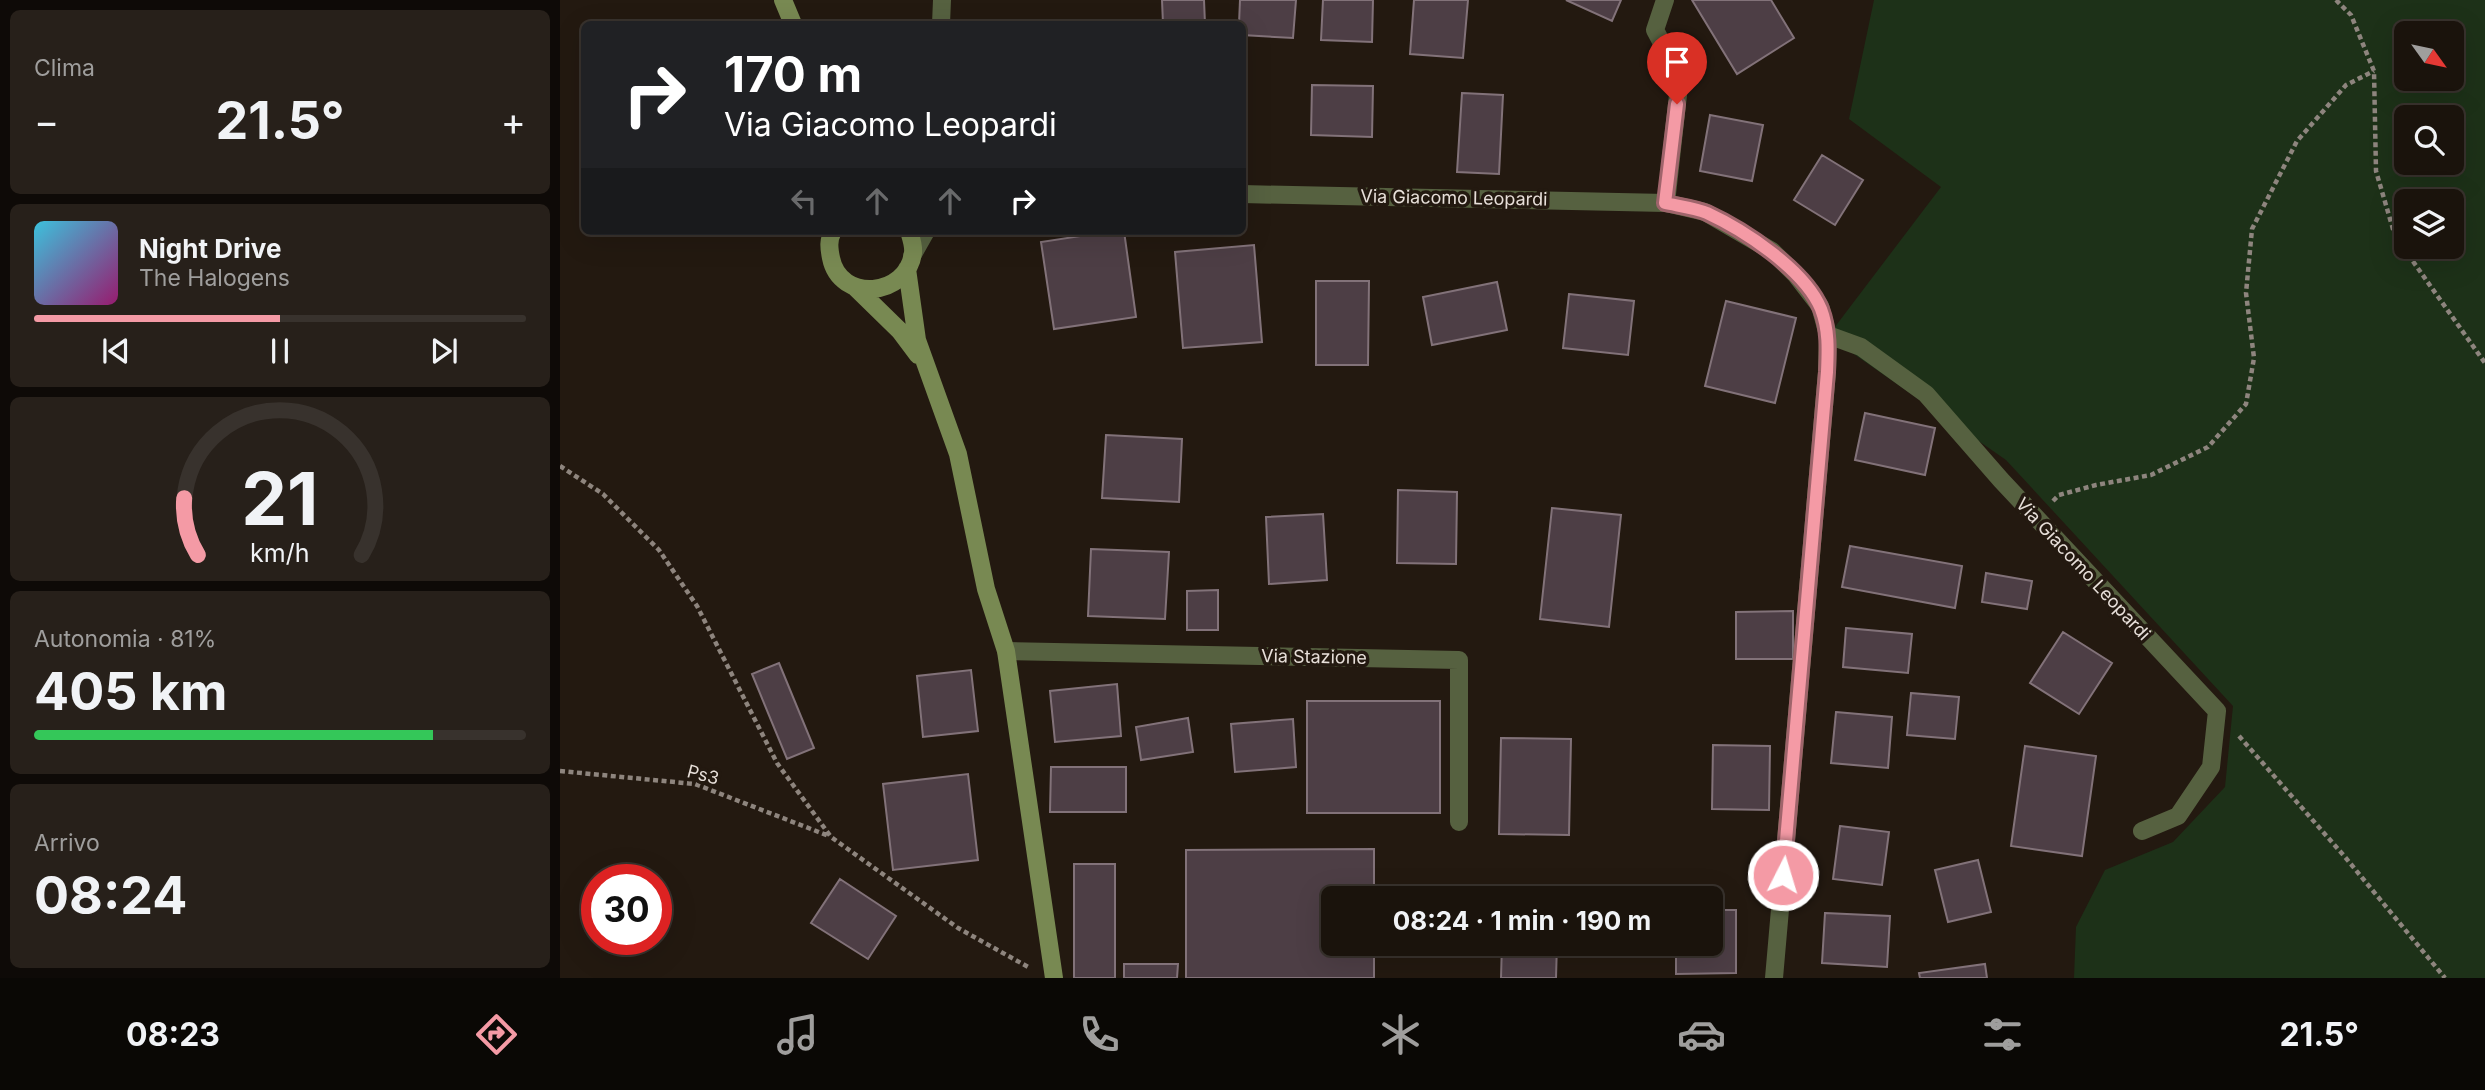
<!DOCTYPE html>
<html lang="it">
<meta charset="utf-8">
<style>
body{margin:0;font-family:Inter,sans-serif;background:#27201a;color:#f1f3f6;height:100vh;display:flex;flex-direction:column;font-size:26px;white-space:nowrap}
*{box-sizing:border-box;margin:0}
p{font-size:23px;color:#9f9e9d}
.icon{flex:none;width:38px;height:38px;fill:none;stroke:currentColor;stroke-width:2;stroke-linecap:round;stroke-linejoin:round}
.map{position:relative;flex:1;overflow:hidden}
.details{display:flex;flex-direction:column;gap:10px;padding:10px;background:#0e0a07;width:560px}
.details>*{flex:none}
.top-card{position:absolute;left:21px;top:21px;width:665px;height:214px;border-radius:10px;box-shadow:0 7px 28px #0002,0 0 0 2px #38322d;background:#202124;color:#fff;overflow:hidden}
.needle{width:46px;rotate:123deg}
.tools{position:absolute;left:1834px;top:21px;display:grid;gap:14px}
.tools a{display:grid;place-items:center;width:70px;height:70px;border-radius:10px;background:#1a130c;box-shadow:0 7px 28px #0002,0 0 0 2px #38322d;font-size:35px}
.speed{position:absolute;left:21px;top:864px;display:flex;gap:14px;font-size:35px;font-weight:700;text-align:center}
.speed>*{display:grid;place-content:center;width:91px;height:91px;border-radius:50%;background:#1a130c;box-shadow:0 7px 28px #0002,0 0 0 2px #38322d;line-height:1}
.speed .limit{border:10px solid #d22;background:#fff;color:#111}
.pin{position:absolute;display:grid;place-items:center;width:60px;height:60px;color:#fff;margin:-72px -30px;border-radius:50% 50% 50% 0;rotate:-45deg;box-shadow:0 0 7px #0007}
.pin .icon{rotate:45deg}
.me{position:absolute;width:77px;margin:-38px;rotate:5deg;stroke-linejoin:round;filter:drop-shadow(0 0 5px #0008)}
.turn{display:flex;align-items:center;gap:24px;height:147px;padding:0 28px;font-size:32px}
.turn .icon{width:91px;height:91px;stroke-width:2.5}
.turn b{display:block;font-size:49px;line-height:60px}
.lanes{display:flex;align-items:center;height:66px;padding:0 28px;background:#0003;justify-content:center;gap:35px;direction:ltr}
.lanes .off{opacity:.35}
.big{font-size:52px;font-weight:700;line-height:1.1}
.details .tile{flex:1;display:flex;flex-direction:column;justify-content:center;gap:10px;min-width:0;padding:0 24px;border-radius:10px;background:#27201a}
.details .dial{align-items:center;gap:0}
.dial svg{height:182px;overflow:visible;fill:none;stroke:#38322d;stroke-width:7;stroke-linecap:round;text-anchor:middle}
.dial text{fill:#f1f3f6;stroke:none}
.song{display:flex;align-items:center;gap:21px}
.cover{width:84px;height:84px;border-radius:10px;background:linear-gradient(135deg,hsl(190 70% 55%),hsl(320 70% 35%))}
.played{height:7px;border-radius:4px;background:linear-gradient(90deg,#f49aa5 50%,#38322d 50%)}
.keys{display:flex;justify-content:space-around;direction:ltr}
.heat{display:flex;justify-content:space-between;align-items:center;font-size:38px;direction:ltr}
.charge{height:10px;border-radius:5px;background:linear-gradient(90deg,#34c759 81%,#38322d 0)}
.trip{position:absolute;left:761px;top:886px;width:402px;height:70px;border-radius:10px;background:#1a130c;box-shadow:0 7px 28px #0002,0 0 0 2px #38322d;font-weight:700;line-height:70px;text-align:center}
.menu{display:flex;height:112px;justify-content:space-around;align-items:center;background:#0a0805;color:#9f9e9d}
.menu .icon{width:49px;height:49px}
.menu .selected{color:#f49aa5}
.menu b{font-size:32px;color:#f1f3f6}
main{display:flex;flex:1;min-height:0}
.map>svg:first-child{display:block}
</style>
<main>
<section class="details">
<div class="tile"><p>Clima</p>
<div class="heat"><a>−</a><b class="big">21.5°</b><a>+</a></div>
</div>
<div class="tile">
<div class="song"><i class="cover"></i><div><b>Night Drive</b><p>The Halogens</p></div></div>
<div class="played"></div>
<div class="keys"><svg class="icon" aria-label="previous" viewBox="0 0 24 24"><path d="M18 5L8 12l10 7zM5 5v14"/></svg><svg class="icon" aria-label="pause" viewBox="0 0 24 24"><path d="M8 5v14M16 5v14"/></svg><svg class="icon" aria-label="next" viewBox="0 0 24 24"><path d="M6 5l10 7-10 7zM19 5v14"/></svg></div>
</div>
<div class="tile dial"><svg viewBox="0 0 100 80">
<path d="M14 69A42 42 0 1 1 86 69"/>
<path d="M14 69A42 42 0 0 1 8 44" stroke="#f49aa5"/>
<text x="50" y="56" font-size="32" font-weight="700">21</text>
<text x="50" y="72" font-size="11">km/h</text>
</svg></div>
<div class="tile"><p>Autonomia · 81%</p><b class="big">405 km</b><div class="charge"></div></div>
<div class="tile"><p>Arrivo</p><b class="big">08:24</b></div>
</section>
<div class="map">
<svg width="1925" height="978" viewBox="0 0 1925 978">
<rect width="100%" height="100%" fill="#231910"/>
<path fill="#1d3118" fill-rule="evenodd" d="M 1314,0 L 1925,0 L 1925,978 L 1514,978 L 1516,927 L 1545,870 L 1613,842 L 1665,787 L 1673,706 L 1446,460 L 1268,336 L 1381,187 L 1289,119 ZM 1846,33 L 1892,33 L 1892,79 L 1846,79 ZM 1846,117 L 1892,117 L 1892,163 L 1846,163 ZM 1846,201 L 1892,201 L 1892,247 L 1846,247 Z"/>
<path fill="#4d3e45" stroke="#827279" stroke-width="2" d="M 602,0 L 644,0 L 645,24 L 603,24 Z
M 680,0 L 736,0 L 733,38 L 682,35 L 682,24 L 679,24 Z
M 763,0 L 813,0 L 812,42 L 761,40 Z
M 854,0 L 908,0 L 903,58 L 850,54 Z
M 1006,0 L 1061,0 L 1052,21 Z
M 1132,0 L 1211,0 L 1234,38 L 1177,74 Z
M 752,85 L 813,86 L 812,137 L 751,135 Z
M 902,93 L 943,95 L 939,174 L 897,172 Z
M 1150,115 L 1203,125 L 1192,181 L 1140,171 Z
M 1262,155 L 1303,180 L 1275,225 L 1234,200 Z
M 553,231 L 564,231 L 576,317 L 494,329 L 481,242 Z
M 694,245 L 702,342 L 623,348 L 615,252 Z
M 756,281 L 809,281 L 808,365 L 756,365 Z
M 937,282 L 947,330 L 872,345 L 863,297 Z
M 1009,294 L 1074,301 L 1068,355 L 1003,348 Z
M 1166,301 L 1236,318 L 1215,403 L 1145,386 Z
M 1305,413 L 1375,428 L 1365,475 L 1295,460 Z
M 546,435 L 622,439 L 619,502 L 542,498 Z
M 838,490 L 897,492 L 896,564 L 837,563 Z
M 992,508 L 1061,515 L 1049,627 L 980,619 Z
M 763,514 L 767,580 L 709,584 L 706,517 Z
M 1290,546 L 1402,566 L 1395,608 L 1282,587 Z
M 531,549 L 609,552 L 605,619 L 528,616 Z
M 1426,573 L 1472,581 L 1467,609 L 1422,602 Z
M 658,590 L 658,630 L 627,630 L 627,591 Z
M 1233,611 L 1233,659 L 1176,659 L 1176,612 Z
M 1286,628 L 1352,634 L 1348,673 L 1283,667 Z
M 1503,632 L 1552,663 L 1519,714 L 1470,683 Z
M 219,663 L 254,748 L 227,759 L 192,674 Z
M 411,670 L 418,731 L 363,737 L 357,676 Z
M 557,684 L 561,736 L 495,742 L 490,691 Z
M 1351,693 L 1399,697 L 1395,739 L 1347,735 Z
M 747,701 L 880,701 L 880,813 L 747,813 Z
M 1276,712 L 1332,717 L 1328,768 L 1271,763 Z
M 628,718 L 633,752 L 581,760 L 576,727 Z
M 733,719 L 736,767 L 675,772 L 671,724 Z
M 941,738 L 1011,739 L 1009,835 L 939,834 Z
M 1153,745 L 1210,746 L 1209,810 L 1152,809 Z
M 1465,746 L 1536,756 L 1522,856 L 1451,846 Z
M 491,767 L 566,767 L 566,812 L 490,812 Z
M 408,774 L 418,860 L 333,870 L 323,784 Z
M 1280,826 L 1329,832 L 1322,885 L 1273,879 Z
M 814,849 L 814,898 L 774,898 L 774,943 L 814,943 L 814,978 L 626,978 L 626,850 Z
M 1418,860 L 1431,912 L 1388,922 L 1375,870 Z
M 514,864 L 555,864 L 555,978 L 514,978 Z
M 280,879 L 336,916 L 308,959 L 251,923 Z
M 943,892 L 998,893 L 998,898 L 943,898 Z
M 1152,910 L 1176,910 L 1176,973 L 1116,974 L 1116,943 L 1152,943 Z
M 1265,913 L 1330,916 L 1327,967 L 1262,963 Z
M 942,943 L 997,943 L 996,978 L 941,978 Z
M 564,964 L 618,964 L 617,978 L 564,978 Z
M 1425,964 L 1427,978 L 1360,978 L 1359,973 Z"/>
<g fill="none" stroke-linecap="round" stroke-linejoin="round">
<path stroke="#8e857e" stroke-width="4.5" stroke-dasharray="5 3.5" stroke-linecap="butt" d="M 1776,0 L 1791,15 L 1814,71 L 1816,171 L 1835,236 L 1925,363
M 0,466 L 43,494 L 99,550 L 137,606 L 217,763 L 271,837 L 398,928 L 470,968
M 1493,501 L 1499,495 L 1536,485 L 1591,475 L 1648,447 L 1686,404 L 1694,358 L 1686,293 L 1692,229 L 1737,141 L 1786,85 L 1814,71
M 1679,736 L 1785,857 L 1885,978
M 0,771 L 135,784 L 269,836"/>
<path stroke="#566140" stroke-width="18" d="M 1105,0 L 1095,30 L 1120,77 L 1106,203
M 381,24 L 382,0
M 682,194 L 1106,203 L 1145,212 L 1212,251 L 1236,275 L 1260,306 L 1268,335 L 1267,372 L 1214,978
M 352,256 L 366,231
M 1268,335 L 1301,347 L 1366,394 L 1441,480 L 1657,711 L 1651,767 L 1618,816 L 1582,831
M 446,651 L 899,660 L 899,822"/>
<path stroke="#788952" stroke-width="18" d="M 223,0 L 233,24
M 273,231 C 268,240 269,248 271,258 C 280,303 347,297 353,253 C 354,246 351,238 349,231
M 347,269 L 357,340 L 398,454 L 426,589 L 446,651 L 494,978
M 296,288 L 340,331 L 358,355"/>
</g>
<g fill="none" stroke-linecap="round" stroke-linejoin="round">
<defs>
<path id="route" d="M 1117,104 L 1105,203 C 1119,206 1135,208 1147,213 C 1184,230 1245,270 1261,309 C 1269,330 1268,350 1267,372 L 1223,875"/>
</defs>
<use href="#route" stroke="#9f646b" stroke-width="18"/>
<use href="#route" stroke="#f49aa5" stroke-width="12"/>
</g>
<g text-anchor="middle" stroke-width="7" stroke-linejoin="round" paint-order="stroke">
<g font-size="18" fill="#e7dfd9" stroke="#231910">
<text transform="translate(894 198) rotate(1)" y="6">Via Giacomo Leopardi</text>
<text transform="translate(1523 569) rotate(47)" y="6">Via Giacomo Leopardi</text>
<text transform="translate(754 657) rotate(1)" y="6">Via Stazione</text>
<text transform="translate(143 775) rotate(15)" y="6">Ps3</text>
</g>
</g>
</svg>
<div class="tools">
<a><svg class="needle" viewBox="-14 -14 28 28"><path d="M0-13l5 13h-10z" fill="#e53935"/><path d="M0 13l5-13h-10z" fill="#9f9e9d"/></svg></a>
<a><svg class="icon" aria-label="search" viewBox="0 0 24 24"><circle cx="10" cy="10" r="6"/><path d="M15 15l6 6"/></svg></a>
<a><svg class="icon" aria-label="layers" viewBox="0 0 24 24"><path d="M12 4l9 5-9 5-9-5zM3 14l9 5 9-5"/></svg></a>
</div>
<div class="speed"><div class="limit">30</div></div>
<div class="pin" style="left:1117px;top:104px;background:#d93025"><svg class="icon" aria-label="arrive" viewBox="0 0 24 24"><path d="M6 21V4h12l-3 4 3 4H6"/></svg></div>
<svg class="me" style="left:1223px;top:875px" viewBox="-20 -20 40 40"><circle r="17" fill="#f49aa5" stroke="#fff" stroke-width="3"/><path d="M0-11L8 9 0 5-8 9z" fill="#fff"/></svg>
<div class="trip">08:24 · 1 min · 190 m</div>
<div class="top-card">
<div class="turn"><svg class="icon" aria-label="right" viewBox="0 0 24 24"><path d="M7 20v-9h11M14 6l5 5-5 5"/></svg><div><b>170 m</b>Via Giacomo Leopardi</div></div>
<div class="lanes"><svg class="icon off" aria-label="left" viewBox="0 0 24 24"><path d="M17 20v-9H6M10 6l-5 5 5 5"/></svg><svg class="icon off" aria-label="ahead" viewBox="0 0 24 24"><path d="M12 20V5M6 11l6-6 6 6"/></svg><svg class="icon off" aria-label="ahead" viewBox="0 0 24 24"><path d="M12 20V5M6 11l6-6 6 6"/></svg><svg class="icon" aria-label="right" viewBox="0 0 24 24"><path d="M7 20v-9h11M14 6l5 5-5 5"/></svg></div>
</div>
</div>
</main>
<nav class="menu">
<b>08:23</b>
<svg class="icon selected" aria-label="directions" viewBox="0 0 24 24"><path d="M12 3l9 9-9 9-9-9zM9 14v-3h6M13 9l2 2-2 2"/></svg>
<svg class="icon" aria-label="music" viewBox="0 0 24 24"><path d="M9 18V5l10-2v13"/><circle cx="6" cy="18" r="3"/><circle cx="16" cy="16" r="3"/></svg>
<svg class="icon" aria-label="phone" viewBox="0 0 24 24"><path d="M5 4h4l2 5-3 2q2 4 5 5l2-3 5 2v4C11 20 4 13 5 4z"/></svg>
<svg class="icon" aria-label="climate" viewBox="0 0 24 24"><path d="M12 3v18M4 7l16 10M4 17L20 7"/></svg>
<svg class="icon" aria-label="car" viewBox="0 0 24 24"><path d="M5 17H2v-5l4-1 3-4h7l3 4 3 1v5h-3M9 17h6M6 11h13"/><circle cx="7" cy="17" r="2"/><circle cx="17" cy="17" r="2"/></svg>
<svg class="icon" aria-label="filters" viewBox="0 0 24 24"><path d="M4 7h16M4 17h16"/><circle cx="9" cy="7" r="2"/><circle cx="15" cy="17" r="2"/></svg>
<b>21.5°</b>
</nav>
